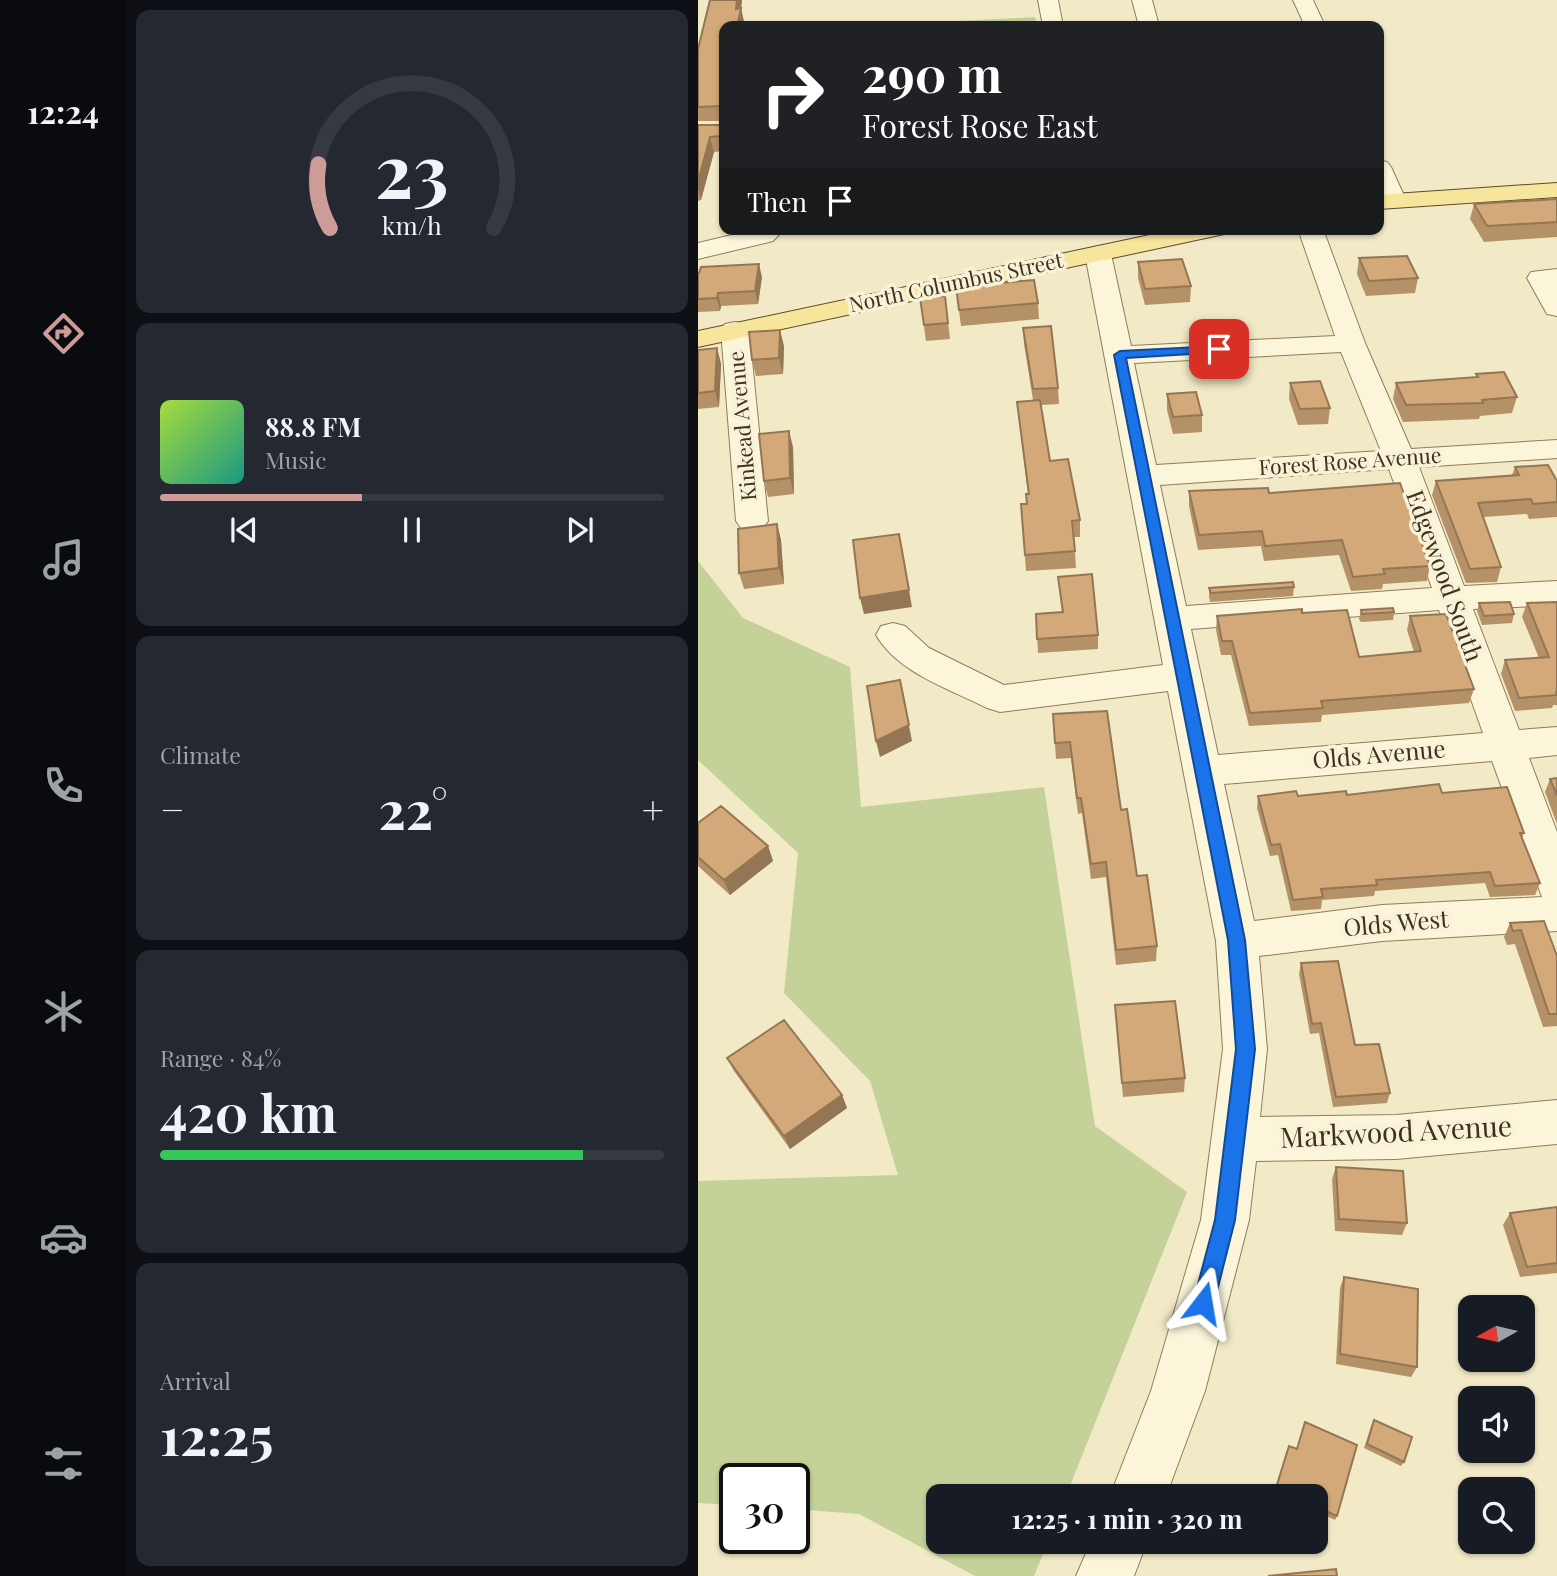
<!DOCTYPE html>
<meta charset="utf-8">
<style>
body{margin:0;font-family:"Playfair Display",serif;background:#242831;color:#f1f3f6;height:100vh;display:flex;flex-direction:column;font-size:26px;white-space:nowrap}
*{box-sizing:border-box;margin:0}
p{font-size:23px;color:#9ea1a6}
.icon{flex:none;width:38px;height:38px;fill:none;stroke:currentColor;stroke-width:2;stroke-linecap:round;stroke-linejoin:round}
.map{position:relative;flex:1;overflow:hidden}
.sheet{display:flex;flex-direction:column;gap:10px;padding:10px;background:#0d0f14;width:572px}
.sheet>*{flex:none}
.guide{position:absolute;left:21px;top:21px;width:665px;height:214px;border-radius:14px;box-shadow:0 2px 5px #0004;background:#202124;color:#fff;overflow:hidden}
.needle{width:46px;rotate:262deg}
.fabs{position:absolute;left:760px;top:1295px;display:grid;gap:14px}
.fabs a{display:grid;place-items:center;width:77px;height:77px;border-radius:14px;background:#171b24;box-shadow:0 2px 5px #0004;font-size:35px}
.speed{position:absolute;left:21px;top:1463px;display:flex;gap:14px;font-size:35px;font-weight:700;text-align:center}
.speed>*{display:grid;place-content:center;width:91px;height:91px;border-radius:50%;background:#171b24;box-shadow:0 2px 5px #0004;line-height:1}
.speed .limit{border:4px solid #111;border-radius:10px;background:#fff;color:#111}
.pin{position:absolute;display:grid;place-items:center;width:60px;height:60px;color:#fff;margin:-30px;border-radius:14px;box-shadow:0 4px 10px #0006}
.me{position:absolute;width:77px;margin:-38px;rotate:14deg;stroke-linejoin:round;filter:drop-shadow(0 0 5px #0008)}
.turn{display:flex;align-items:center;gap:24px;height:147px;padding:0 28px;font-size:32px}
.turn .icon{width:91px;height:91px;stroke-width:2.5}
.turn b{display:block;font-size:49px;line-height:60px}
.then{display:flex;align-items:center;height:66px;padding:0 28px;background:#0003;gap:14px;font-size:26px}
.big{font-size:52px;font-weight:700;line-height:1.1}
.sheet .tile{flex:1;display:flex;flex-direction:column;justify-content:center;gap:10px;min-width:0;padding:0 24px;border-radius:14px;background:#242831}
.sheet .dial{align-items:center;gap:0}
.dial svg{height:182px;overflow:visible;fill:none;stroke:#363941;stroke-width:7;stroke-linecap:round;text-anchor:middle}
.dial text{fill:#f1f3f6;stroke:none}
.song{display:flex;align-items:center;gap:21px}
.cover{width:84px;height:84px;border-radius:10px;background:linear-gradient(135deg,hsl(80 70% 55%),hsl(170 70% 35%))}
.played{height:7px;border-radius:4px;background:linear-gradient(90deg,#ce9c98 40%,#363941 40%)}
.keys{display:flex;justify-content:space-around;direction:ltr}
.heat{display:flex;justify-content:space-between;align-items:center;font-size:38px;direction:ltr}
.charge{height:10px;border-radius:5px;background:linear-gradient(90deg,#34c759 84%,#363941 0)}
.trip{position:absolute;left:228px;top:1484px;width:402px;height:70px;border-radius:14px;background:#171b24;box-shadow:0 2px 5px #0004;font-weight:700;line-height:70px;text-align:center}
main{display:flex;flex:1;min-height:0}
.tab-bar{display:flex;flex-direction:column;width:126px;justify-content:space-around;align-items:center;background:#090b0e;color:#9ea1a6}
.tab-bar .icon{width:49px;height:49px}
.tab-bar .current{color:#ce9c98}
.tab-bar b{font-size:32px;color:#f1f3f6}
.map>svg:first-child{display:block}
</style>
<main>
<nav class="tab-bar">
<b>12:24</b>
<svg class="icon current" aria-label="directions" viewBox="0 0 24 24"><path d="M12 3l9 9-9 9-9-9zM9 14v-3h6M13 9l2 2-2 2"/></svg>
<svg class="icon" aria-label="music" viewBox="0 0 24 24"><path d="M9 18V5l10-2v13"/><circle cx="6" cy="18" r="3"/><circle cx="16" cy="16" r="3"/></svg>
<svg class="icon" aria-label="phone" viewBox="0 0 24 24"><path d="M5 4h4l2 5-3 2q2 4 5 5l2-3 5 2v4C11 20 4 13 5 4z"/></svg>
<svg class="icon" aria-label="climate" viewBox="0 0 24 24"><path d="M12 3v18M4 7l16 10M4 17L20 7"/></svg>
<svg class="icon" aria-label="car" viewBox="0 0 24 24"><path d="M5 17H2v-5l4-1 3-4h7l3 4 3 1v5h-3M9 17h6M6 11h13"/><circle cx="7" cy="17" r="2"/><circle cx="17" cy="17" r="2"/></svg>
<svg class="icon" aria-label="filters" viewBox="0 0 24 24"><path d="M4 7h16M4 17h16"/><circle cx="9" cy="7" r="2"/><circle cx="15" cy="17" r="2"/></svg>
</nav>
<section class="sheet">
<div class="tile dial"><svg viewBox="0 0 100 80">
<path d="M14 69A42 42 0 1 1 86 69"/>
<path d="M14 69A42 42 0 0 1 9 41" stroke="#ce9c98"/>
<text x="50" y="56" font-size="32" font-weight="700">23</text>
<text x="50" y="72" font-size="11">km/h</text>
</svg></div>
<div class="tile">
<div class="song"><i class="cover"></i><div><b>88.8 FM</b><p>Music</p></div></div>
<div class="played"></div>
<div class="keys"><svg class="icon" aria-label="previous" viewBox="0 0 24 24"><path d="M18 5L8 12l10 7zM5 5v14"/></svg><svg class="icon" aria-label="pause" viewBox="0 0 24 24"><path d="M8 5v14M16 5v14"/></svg><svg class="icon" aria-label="next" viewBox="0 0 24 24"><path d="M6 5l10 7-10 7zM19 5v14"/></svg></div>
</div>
<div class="tile"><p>Climate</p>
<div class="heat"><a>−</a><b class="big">22°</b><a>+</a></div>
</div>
<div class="tile"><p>Range · 84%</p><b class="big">420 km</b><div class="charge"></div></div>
<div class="tile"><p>Arrival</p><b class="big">12:25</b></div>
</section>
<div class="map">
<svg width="859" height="1576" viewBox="0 0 859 1576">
<rect width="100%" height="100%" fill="#f2eac6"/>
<path fill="#c4d198" d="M 337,17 L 339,26 L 242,26 L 242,22 Z
M 0,561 L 45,618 L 152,667 L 163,807 L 346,787 L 397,1126 L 489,1192 L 368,1496 L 240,1496 L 240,1542 L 350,1542 L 336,1576 L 277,1576 L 161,1514 L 96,1509 L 96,1479 L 37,1479 L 37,1505 L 0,1503 L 0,1181 L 200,1175 L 172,1081 L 86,993 L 100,853 L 0,760 Z"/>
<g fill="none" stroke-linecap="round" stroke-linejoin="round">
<defs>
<path id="minor" d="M 340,0 L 360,0 L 365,26 L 345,26 Z
M 434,0 L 454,0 L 461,26 L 441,26 Z
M 595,0 L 615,0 L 627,26 L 607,26 Z
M 681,160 L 689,162 L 693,167 L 708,200 L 705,205 L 696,207 L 687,205 C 678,191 680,176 681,160 Z
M 59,229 L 86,229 L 75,241 L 0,259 L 0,243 Z
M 600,229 L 625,229 L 667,343 L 713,449 L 859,440 L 859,458 L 721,467 L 766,586 L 859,581 L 859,605 L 775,609 L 821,730 L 859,727 L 859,755 L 831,758 L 859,832 L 859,931 L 684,941 L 561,956 L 569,1049 L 562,1117 L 698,1115 L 859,1100 L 859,1144 L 698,1159 L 558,1161 L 551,1220 L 507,1391 L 468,1496 L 412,1496 L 453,1391 L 503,1220 L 525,1049 L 518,941 L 470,691 L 302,712 L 289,708 C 252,689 200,673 178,635 L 183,626 L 195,623 L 207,626 L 231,648 L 306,685 L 465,665 L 387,254 L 391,249 L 400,246 L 409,249 L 413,254 L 433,346 L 637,336 ZM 643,352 L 683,451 L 458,465 L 436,363 ZM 691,469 L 734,588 L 488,606 L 462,485 ZM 741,610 L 785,733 L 520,755 L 493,629 ZM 794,761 L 844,897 L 684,905 L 556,921 L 526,784 Z
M 859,269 L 859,316 L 849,314 L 829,278 L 833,272 Z
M 37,322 L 47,324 L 51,330 L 70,521 L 65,528 L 54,531 L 43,528 L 38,521 L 23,330 L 27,324 Z
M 393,1542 L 449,1542 L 436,1576 L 378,1576 Z"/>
<path id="major" d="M 859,183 L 859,197 L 681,209 L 681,195 Z
M 480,229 L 529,229 L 526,234 L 517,236 L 0,347 L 0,331 Z"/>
</defs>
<use href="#minor" stroke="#8f7c5a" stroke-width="2"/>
<use href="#major" stroke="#5d492e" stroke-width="2"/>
<use href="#minor" fill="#fbf5da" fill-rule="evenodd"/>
<use href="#major" fill="#f7e59c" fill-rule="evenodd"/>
</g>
<path fill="#b59168" d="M 12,0 L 44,0 L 43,8 L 46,22 L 25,121 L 0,121 L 0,49 Z
M 25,122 L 26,128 L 26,151 L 16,152 L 3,200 L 0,201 L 0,125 L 23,125 Z
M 859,199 L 859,237 L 786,242 L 772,219 L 776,204 Z
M 661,258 L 720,278 L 717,293 L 668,296 L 659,274 Z
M 440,262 L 493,286 L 492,302 L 447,305 L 440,278 Z
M 0,273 L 64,277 L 60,304 L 23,306 L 22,311 L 0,312 Z
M 258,287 L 340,303 L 341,319 L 263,326 Z
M 247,296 L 252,339 L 228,341 L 222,298 Z
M 325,328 L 360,388 L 361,404 L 343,405 L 352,461 L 382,520 L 382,537 L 376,537 L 378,568 L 328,571 L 323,504 L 329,504 L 330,494 L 319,402 L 335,400 L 326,344 Z
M 86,346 L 85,374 L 58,376 L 54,360 Z
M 19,348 L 23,364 L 21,407 L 0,409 L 0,350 Z
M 778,374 L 819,397 L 814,413 L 782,416 L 781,419 L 705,422 L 695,399 L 698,383 L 778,377 Z
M 592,383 L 632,408 L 630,424 L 600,425 L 591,399 Z
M 469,394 L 504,415 L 504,432 L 475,434 L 469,410 Z
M 95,447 L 96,494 L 70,497 L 66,481 Z
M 817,467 L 859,481 L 859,517 L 831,519 L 829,514 L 785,517 L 803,567 L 799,582 L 768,583 L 734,495 L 738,481 L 814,475 Z
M 491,491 L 571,493 L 732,566 L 729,581 L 685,584 L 684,589 L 653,591 L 641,555 L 566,561 L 563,546 L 500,550 L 491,506 Z
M 79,524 L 83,540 L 86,584 L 46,589 L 41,573 Z
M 360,577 L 400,635 L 400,649 L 340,653 L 338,614 L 364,613 Z
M 596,587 L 595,596 L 512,602 L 511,596 L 511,588 Z
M 859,602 L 859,705 L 855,705 L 854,708 L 817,711 L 803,674 L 807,660 L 841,658 L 824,617 L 829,603 Z
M 781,603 L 816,614 L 814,623 L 784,625 L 779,611 Z
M 663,610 L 696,612 L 695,620 L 663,622 L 661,619 Z
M 604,613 L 661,657 L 716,652 L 709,630 L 712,616 L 776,689 L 771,703 L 624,715 L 623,722 L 551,726 L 533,655 L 523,655 L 518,630 L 519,616 Z
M 355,714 L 423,810 L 439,876 L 459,946 L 458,961 L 418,965 L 408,877 L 393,879 L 384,813 L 380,814 L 373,758 L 358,759 Z
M 859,778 L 859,824 L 847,792 L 852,779 Z
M 744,793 L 826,833 L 824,838 L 842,883 L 837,895 L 792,897 L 787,883 L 677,891 L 676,896 L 624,900 L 623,909 L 593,911 L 580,855 L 572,856 L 559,808 L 560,796 L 600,796 Z
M 0,823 L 70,846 L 75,861 L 32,895 L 0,866 Z
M 812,923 L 859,956 L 859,1026 L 845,1027 L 817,944 L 809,945 L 806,937 Z
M 603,963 L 657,1045 L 692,1093 L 689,1103 L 635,1107 L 621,1033 L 612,1034 L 601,974 Z
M 417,1005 L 487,1078 L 486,1092 L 425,1097 L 418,1019 Z
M 29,1058 L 144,1095 L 149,1108 L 92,1149 L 36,1071 Z
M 638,1167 L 709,1223 L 704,1235 L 637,1231 L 634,1179 Z
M 859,1207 L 859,1273 L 822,1277 L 805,1225 L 812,1213 Z
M 646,1277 L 719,1367 L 713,1377 L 638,1364 L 642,1288 Z
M 676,1420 L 706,1462 L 703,1466 L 666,1448 L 674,1424 Z
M 589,1450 L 639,1516 L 637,1520 L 618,1511 L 618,1496 L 586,1496 L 576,1492 Z"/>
<path fill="#947655" d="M 39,0 L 44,0 L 43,8 L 46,22 L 45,26 L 39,26 L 38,9 Z
M 25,122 L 26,128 L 26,151 L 22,136 Z
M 12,137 L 16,152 L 3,200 L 0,189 L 0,182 Z
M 61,264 L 64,277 L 60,304 L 57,291 Z
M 20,293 L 23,306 L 22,311 L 19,298 Z
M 82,330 L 86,346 L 85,374 L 81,358 Z
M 19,348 L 23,364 L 21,407 L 17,391 Z
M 91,431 L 95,447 L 96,494 L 92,478 Z
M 79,524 L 83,540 L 86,584 L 81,568 Z
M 211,590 L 214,607 L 166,614 L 162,598 Z
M 202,680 L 214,741 L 182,757 L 178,741 Z
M 70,846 L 75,861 L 32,895 L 26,880 Z
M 144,1095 L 149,1108 L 92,1149 L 86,1136 Z"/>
<path fill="#d3a979" stroke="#947655" stroke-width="2" d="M 12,0 L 39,0 L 38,9 L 43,8 L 39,26 L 26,26 L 26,116 L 25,122 L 24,106 L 0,107 L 0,49 Z
M 25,122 L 22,136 L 12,137 L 0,182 L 0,125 L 23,125 Z
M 859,199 L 859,222 L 789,226 L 776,204 Z
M 709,256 L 720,278 L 671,281 L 661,258 Z
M 484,259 L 493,286 L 447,289 L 440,262 Z
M 61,264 L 57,291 L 20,293 L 19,298 L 0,299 L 0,273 L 1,273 L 3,267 Z
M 336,280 L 340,303 L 261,310 L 258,287 Z
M 247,296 L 250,323 L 226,325 L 222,298 Z
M 353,326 L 360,388 L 335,389 L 325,328 Z
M 82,330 L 81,358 L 54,360 L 51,332 Z
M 19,348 L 17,391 L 0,393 L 0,350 Z
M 806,372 L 819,397 L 784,400 L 785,403 L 708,405 L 698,383 L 780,377 L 778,374 Z
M 622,381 L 632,408 L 602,409 L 592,383 Z
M 498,392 L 504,415 L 475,417 L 469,394 Z
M 342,400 L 352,461 L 370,459 L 382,520 L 374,521 L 377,551 L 327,555 L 323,504 L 329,504 L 328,494 L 331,494 L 319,402 Z
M 91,431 L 92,478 L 66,481 L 61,434 Z
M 850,465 L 859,481 L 859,502 L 835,504 L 833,499 L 780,503 L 803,567 L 772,569 L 738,481 L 821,475 L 817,467 Z
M 702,483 L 732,566 L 685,569 L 687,574 L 655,577 L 644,540 L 567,546 L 564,531 L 501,535 L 491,491 L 570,488 L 571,493 Z
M 79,524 L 81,568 L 41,573 L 40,529 Z
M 201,534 L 211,590 L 162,598 L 155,540 Z
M 394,574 L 400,635 L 339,639 L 338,614 L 365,612 L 360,577 Z
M 595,582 L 596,587 L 513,593 L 511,588 Z
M 812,602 L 816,614 L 786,616 L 781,603 Z
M 859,602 L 859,692 L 858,692 L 859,695 L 821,698 L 807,660 L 851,657 L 829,603 Z
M 695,608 L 696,612 L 664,614 L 663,610 Z
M 604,609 L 604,613 L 649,610 L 661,657 L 723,651 L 712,616 L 748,614 L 776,689 L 623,701 L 625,708 L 552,713 L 534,641 L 524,641 L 519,616 Z
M 202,680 L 211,725 L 178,741 L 169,686 Z
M 409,711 L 423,810 L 429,809 L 439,876 L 449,875 L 459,946 L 418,950 L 408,862 L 393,864 L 383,798 L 379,798 L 372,742 L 357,743 L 355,714 Z
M 859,778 L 859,795 L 852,779 Z
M 741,784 L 744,793 L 809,787 L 826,833 L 822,833 L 842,883 L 797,886 L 792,872 L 678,880 L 679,885 L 623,889 L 625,897 L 595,900 L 582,844 L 573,845 L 560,796 L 598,791 L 600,796 L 648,791 L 649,795 Z
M 23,806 L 70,846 L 26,880 L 0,857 L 0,823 Z
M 846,921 L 859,956 L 859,1014 L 851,1014 L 823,930 L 815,931 L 812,923 Z
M 640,961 L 657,1045 L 681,1044 L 692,1093 L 638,1097 L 623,1023 L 614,1024 L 603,963 Z
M 477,1001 L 487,1078 L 424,1083 L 417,1005 Z
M 86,1020 L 144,1095 L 86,1136 L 29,1058 Z
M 638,1167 L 705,1171 L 709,1223 L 641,1219 Z
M 859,1207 L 859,1263 L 829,1267 L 812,1213 Z
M 646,1277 L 720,1289 L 719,1367 L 642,1354 Z
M 676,1420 L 714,1437 L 706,1462 L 669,1444 Z
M 607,1422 L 659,1445 L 639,1516 L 618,1507 L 618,1496 L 596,1496 L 578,1488 L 591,1446 L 599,1449 Z
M 638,1569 L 639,1576 L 570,1576 Z"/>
<path fill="#1a73e8" stroke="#114b97" stroke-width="2" d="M 521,346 L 525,347 L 525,352 L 428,358 L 547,940 L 557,1049 L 537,1220 L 516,1303 L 513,1311 L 505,1314 L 498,1311 L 495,1303 L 517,1220 L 538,1049 L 530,940 L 416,355 L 422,351 Z"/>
<g text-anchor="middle" stroke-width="7" stroke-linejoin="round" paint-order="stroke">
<g font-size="21" fill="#3e311f" stroke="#f8f2d6">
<text transform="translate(258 283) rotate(-12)" y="7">North Columbus Street</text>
<text transform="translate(45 426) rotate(-95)" y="7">Kinkead Avenue</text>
<text transform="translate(652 462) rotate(-4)" y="7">Forest Rose Avenue</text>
</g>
<g font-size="24" fill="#3e311f" stroke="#f8f2d6">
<text transform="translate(746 576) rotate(70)" y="8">Edgewood South</text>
<text transform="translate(681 755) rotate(-5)" y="8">Olds Avenue</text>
<text transform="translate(698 924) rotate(-5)" y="8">Olds West</text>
</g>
<g font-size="28" fill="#3e311f" stroke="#f8f2d6">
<text transform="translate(698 1132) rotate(-3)" y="10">Markwood Avenue</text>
</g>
</g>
</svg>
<div class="fabs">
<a><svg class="needle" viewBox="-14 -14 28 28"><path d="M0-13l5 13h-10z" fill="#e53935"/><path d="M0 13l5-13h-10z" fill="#9ea1a6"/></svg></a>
<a><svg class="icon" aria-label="sound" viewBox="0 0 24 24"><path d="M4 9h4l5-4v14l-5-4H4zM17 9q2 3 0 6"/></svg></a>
<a><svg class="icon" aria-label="search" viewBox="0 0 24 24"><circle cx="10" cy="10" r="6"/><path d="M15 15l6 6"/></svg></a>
</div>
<div class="speed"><div class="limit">30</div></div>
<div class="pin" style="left:521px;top:349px;background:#d93025"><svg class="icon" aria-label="arrive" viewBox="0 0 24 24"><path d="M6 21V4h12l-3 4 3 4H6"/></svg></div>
<svg class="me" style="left:505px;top:1303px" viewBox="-20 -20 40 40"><path d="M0-17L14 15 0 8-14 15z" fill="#1a73e8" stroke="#fff" stroke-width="4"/></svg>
<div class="trip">12:25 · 1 min · 320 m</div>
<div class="guide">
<div class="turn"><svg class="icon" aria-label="right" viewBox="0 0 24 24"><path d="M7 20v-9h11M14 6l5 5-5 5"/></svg><div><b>290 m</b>Forest Rose East</div></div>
<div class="then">Then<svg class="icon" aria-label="arrive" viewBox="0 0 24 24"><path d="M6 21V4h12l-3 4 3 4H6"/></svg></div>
</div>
</div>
</main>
